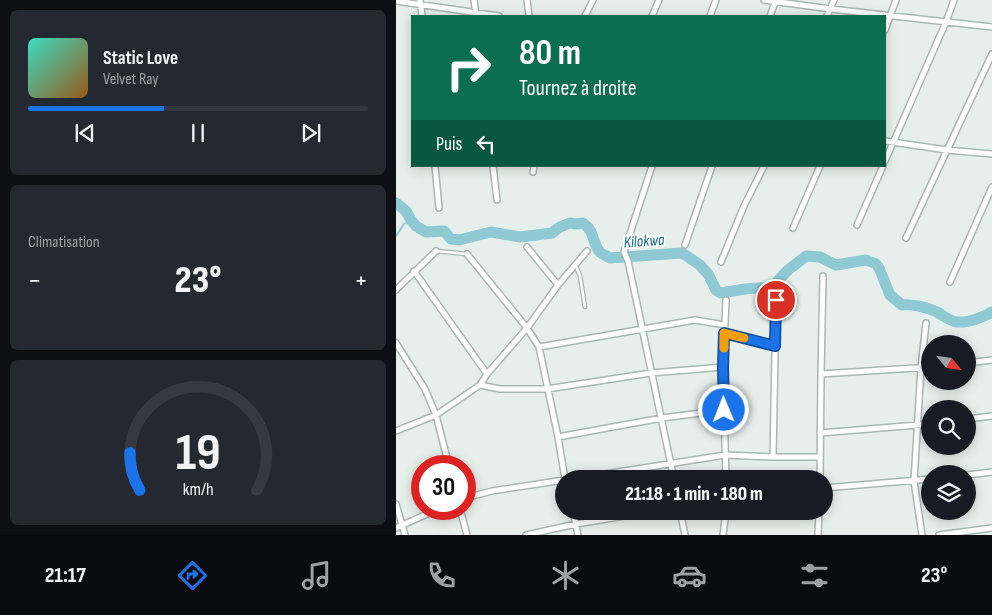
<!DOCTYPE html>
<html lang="fr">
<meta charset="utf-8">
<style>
body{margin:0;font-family:"Sofia Sans Condensed",sans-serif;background:#242831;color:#f1f3f6;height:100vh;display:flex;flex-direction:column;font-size:19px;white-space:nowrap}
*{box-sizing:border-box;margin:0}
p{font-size:16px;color:#9ea1a6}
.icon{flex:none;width:28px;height:28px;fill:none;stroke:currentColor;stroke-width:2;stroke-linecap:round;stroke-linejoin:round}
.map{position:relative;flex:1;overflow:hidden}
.details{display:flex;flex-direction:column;gap:10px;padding:10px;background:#0d0f14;width:396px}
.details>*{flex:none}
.hud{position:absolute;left:15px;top:15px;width:475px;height:152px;border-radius:0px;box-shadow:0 2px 12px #0003;background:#0b6e4f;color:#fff;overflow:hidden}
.needle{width:32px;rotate:119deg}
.fabs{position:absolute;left:525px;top:335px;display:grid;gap:10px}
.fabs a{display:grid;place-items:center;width:55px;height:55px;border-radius:50%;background:#171b24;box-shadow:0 2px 12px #0003;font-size:25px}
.speed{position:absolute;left:15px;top:455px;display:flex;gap:10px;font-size:25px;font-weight:700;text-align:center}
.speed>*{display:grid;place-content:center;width:65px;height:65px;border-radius:50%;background:#171b24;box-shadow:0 2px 12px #0003;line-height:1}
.speed .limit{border:8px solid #d22;background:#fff;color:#111}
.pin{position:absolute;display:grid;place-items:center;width:42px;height:42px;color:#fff;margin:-21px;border:2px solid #fff;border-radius:50%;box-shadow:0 1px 5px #0007}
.me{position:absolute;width:55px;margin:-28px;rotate:359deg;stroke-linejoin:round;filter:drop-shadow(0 0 4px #0008)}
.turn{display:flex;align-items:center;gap:18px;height:105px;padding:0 25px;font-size:22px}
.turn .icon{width:65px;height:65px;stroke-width:2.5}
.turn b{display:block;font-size:35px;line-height:42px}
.then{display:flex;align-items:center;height:48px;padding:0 25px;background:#0003;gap:10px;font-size:19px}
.big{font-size:38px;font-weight:800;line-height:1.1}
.details .widget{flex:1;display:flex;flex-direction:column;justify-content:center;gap:8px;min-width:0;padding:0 18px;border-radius:8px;background:#242831}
.details .dial{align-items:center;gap:0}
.dial svg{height:130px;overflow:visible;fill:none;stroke:#363941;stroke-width:7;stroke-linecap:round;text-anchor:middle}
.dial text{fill:#f1f3f6;stroke:none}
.song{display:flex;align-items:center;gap:15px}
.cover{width:60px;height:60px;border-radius:8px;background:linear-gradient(135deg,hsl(170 70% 55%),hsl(30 70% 35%))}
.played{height:5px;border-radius:2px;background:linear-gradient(90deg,#1a73e8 40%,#363941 40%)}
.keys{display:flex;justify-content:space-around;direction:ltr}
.heat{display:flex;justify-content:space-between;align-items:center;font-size:28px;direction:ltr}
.trip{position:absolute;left:159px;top:470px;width:278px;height:50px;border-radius:25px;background:#171b24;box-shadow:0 2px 12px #0003;font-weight:800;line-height:50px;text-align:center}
.dock{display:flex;height:80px;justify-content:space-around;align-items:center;background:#090b0e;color:#9ea1a6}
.dock .icon{width:35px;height:35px}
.dock .on{color:#1a73e8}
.dock b{font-size:22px;color:#f1f3f6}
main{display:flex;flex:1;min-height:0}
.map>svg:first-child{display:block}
</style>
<main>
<section class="details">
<div class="widget">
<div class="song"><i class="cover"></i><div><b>Static Love</b><p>Velvet Ray</p></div></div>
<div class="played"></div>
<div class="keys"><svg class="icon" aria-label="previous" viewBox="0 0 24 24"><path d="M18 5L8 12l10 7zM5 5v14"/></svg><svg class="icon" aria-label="pause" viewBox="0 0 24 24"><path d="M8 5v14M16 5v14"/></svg><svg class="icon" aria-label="next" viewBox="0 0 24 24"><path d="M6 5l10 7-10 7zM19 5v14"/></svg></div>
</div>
<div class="widget"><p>Climatisation</p>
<div class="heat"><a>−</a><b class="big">23°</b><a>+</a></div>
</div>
<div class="widget dial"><svg viewBox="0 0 100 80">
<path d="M14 69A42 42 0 1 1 86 69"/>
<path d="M14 69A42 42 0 0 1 8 46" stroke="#1a73e8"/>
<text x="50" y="56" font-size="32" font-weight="700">19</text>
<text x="50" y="72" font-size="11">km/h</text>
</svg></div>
</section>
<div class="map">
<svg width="596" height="535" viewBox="0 0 596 535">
<rect width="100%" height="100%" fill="#e6efeb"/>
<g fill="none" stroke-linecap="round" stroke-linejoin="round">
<path stroke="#8ec9d4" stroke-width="2" d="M 0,236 L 8,224 L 15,220"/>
<path stroke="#8ec9d4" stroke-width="11" d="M 0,203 L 10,211 L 15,220 L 20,226 L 30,232 L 48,231 L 55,239 L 63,240 L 95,232 L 124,237 L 156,233 L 164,227 L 174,223 L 181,224 L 187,223 C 199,231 196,242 203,251 C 205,254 211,256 214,258 L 286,253 L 304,265 L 312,274 L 320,290 L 325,293 L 349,289 L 374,287 L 379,284 L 391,271 L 410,256 L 424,257 L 440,265 L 470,260 L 480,264 L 483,268 L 494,295 L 506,305 C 516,304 531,307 541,312 C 547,315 554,322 562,322 C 572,323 588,317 596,312"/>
<defs>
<path id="service" d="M 40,251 L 71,254
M 180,266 L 184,276 L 189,307"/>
<path id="minor" d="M 24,0 L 26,16
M 78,0 L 80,14
M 131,0 L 133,16
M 368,0 L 435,9 L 596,27
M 0,1 L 103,16
M 189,16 L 197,0
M 256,16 L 263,0
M 314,16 L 320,0
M 374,16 L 380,0
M 431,16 L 438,0
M 489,30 L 500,0
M 489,141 L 551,150 L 596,154
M 489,161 L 550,22 L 558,0
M 39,166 L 43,208
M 97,166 L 101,200
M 256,166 L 228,252 L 232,261 C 247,334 263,406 278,479
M 137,172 L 138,166
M 461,225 L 487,166
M 397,228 L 424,166
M 510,238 L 596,54
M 289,245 L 316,166
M 131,247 L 162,285
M 71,254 L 131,328 L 143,347 L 162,437 L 169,479
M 325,262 L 348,206 L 368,166
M 18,271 L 91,374
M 554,282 L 596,187
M 0,290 L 40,251
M 329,333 L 379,345
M 0,343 L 29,389 L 40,415 L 53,466
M 143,347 L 299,320 L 329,325
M 571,363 L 596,360
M 425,374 L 534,367
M 84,385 L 104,389 L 151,389 L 255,373 L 327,367
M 571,419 L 596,416
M 0,431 L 40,415 L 84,385 L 91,374 L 131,328 L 162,285 L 191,251
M 424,433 L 534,424
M 162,437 L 266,418 L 329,410
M 377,457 L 380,300
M 571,475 L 596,472
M 178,479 L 329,455 L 377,457 L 424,457
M 330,479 L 327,367 L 330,300
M 424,479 L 425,374 L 427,276
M 428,488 L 534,479
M 69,498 L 96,491 L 168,480
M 0,504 L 9,535
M 64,509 L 71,535
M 177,511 L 182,535
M 284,511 L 289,535
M 344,511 L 373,512
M 0,528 L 42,509
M 130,535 L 180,524 L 259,511
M 327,535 L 330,511
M 422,535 L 423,511
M 526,535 L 518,481 L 525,368 L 530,323
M 543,535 L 596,528"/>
</defs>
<use href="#service" stroke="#a8b8b2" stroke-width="5"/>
<use href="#minor" stroke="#a8b8b2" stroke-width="8"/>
<use href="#service" stroke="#fff" stroke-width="2.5"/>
<use href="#minor" stroke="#fff" stroke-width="5"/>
</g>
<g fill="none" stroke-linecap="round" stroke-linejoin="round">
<defs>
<path id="route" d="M 328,410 L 327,367 L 328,333 L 379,346 L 380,300"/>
</defs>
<use href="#route" stroke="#114b97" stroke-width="12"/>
<use href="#route" stroke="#1a73e8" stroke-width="9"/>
<path stroke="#f59e0b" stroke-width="9" d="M 328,348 L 328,333 L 348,338"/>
</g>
<g text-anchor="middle" stroke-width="4.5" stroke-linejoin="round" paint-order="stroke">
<g font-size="16" font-style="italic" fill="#1c6f80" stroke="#f7fbf9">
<text transform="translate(248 240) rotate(-4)" y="6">Kilokwa</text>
</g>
</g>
</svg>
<div class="fabs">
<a><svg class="needle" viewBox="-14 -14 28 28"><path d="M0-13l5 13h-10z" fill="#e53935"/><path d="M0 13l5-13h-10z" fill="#9ea1a6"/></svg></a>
<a><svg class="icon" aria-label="search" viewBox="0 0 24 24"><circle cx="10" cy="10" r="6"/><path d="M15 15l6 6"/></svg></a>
<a><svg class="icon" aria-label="layers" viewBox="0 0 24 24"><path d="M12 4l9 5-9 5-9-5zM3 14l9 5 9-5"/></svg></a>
</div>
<div class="speed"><div class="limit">30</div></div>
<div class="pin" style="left:380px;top:300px;background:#d93025"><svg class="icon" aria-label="arrive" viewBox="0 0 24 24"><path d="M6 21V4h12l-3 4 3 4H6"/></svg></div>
<svg class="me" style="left:328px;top:410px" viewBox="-20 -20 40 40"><circle r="17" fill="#1a73e8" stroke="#fff" stroke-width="3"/><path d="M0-11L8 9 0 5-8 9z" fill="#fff"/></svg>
<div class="trip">21:18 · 1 min · 180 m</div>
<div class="hud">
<div class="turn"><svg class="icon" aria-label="right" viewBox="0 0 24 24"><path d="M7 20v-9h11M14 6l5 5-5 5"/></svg><div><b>80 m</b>Tournez à droite</div></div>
<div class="then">Puis<svg class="icon" aria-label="left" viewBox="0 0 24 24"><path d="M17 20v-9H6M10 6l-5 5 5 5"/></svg></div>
</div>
</div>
</main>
<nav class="dock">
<b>21:17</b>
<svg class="icon on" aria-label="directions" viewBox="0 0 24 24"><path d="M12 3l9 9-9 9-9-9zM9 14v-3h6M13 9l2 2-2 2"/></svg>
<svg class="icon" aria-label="music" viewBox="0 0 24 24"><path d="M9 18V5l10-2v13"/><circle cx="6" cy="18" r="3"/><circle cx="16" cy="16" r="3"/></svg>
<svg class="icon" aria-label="phone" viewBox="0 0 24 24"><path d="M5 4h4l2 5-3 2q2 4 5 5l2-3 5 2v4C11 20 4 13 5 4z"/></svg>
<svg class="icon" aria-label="climate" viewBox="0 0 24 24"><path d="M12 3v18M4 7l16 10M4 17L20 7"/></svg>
<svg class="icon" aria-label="car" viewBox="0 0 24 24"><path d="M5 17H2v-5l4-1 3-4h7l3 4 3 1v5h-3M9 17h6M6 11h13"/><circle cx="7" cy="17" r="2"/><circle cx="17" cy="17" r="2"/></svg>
<svg class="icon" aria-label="filters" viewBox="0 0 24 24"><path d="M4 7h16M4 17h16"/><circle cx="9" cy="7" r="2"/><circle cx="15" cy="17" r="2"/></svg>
<b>23°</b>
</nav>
